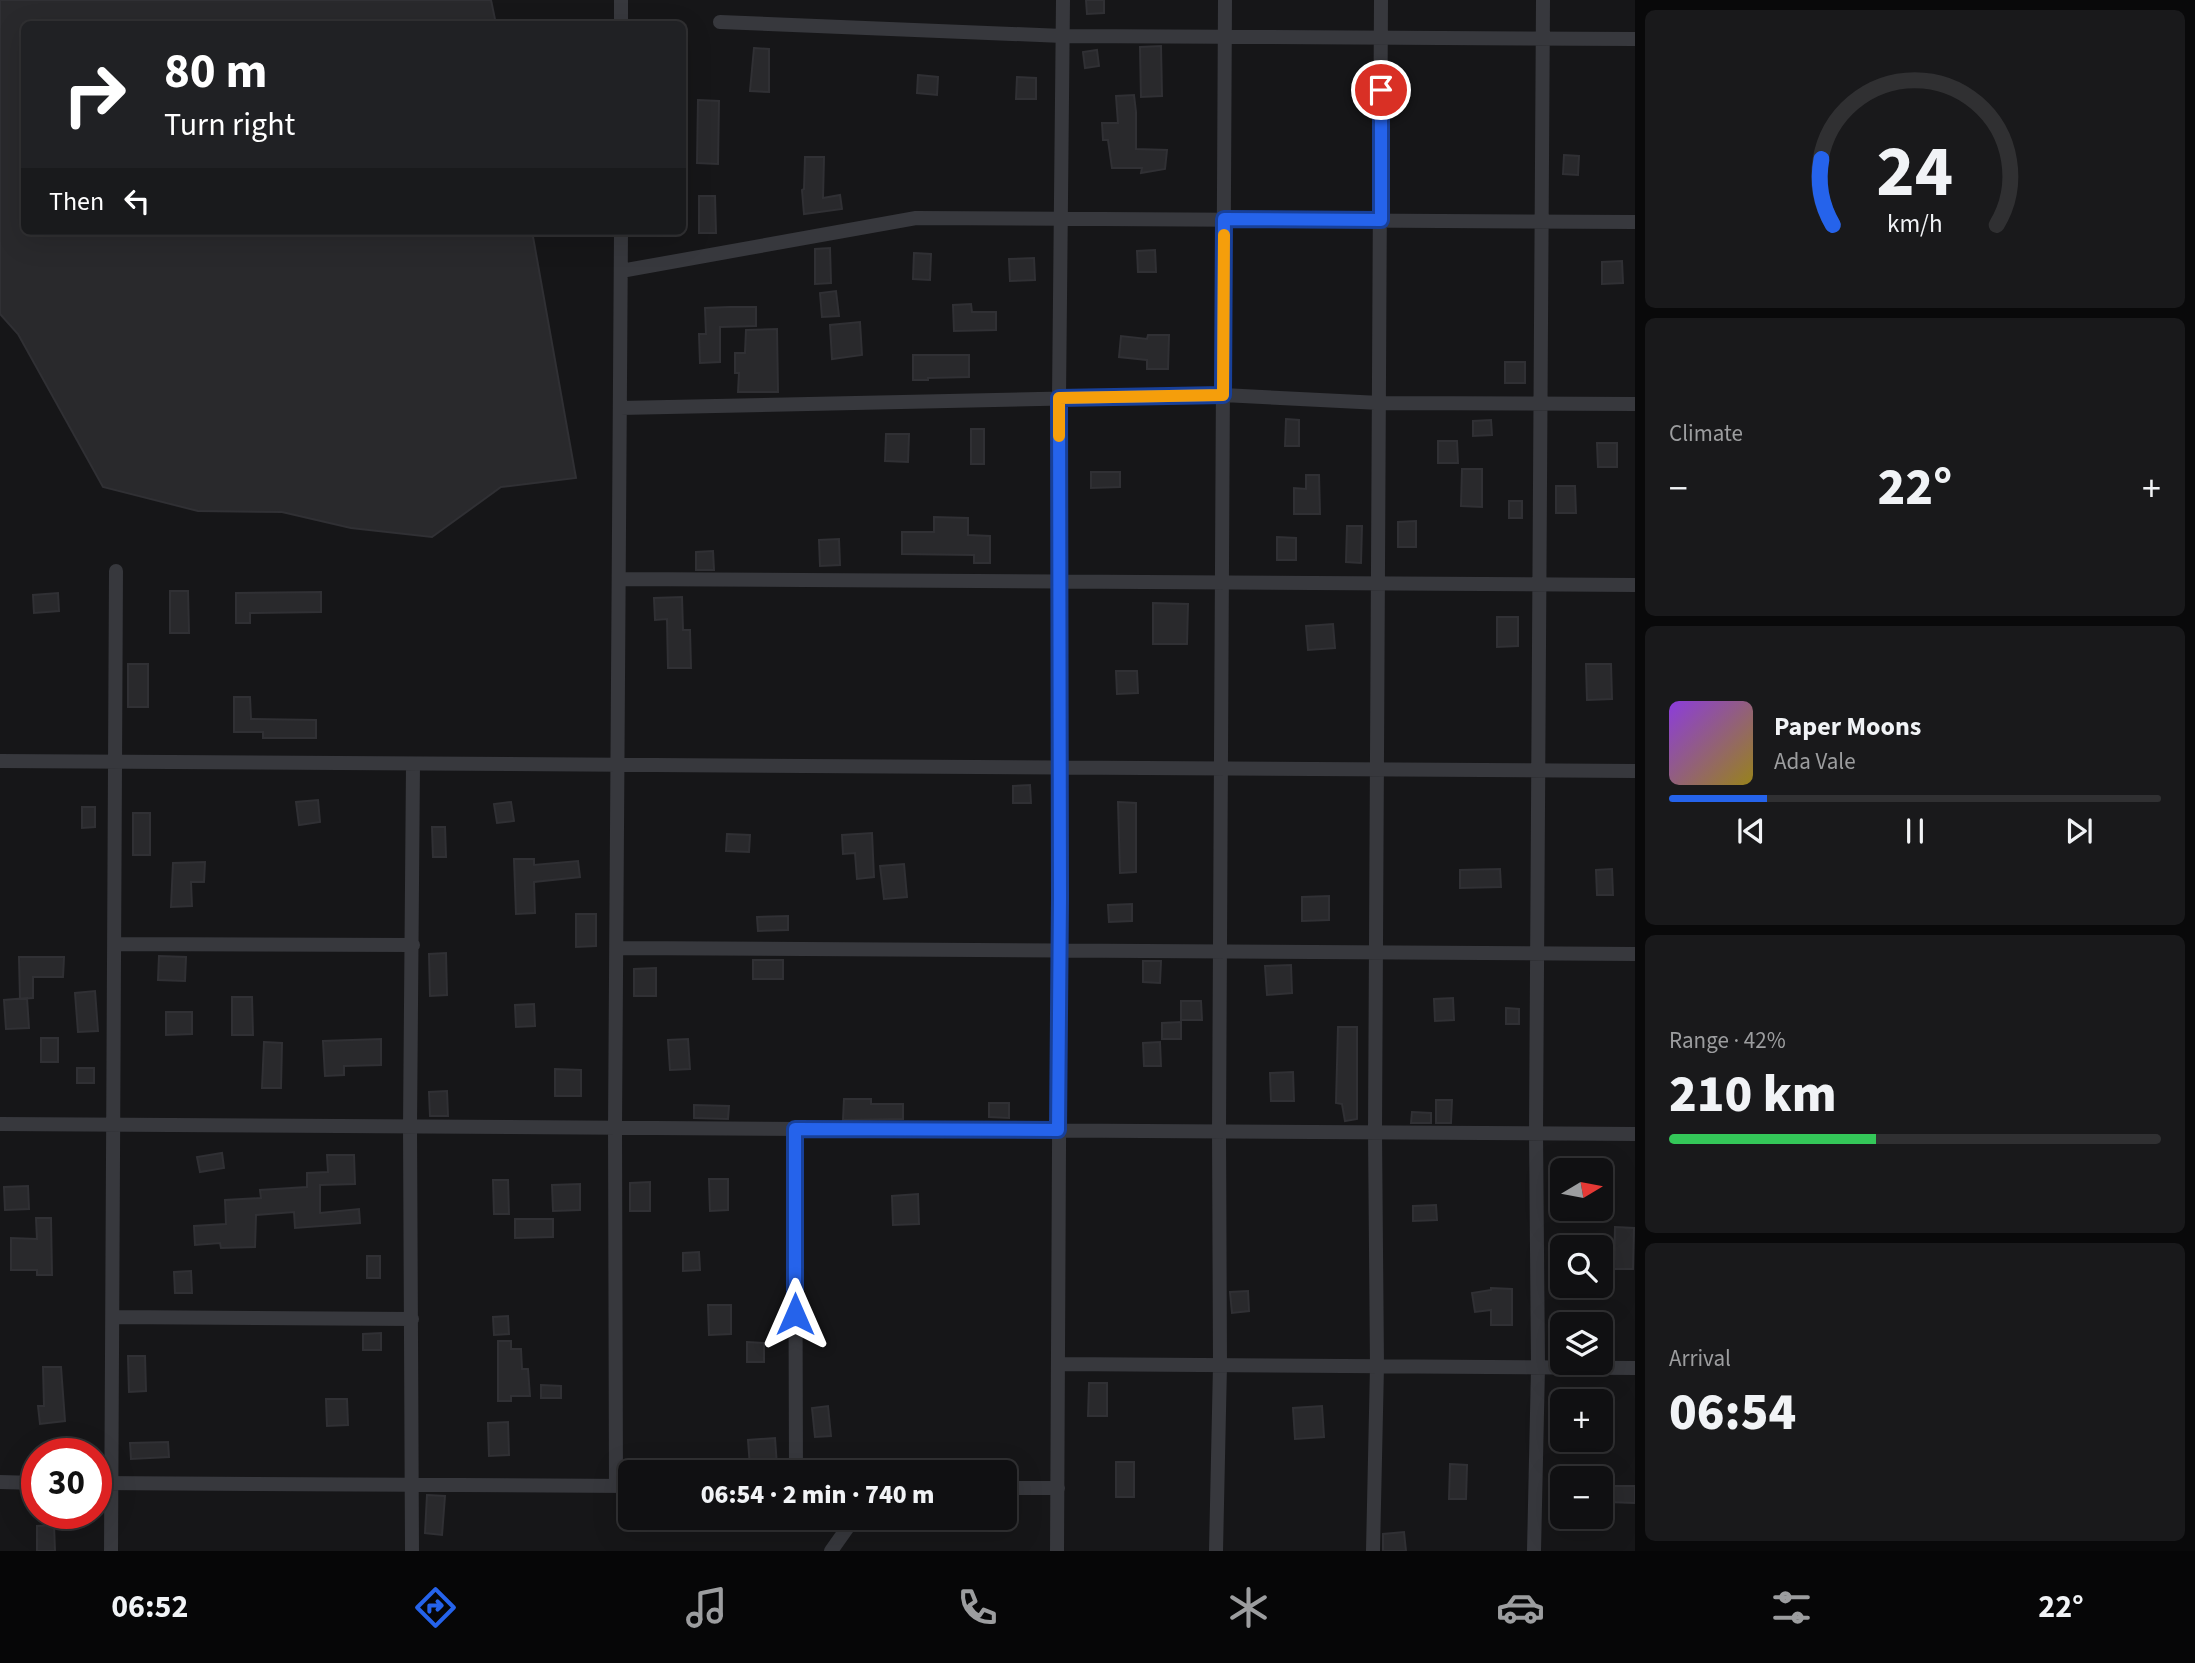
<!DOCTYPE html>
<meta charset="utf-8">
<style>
body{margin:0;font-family:"Source Sans 3",sans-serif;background:#19191b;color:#f1f3f6;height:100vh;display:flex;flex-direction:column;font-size:26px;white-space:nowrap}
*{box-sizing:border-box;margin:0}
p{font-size:23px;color:#9c9d9f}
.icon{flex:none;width:38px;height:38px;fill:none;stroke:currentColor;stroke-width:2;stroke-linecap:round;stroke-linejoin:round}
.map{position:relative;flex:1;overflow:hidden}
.sheet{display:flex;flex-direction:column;gap:10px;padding:10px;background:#09090a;width:560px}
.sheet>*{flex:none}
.guide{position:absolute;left:21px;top:21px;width:665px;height:214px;border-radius:10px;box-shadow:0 7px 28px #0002,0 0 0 2px #303032;background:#202124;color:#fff;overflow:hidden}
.needle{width:46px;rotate:80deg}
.buttons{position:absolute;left:1550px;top:1158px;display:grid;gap:14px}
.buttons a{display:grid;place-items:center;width:63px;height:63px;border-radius:10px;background:#101012;box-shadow:0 7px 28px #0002,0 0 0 2px #303032;font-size:35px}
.speed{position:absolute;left:21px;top:1438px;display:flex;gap:14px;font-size:35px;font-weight:700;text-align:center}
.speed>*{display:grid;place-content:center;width:91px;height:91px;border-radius:50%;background:#101012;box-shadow:0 7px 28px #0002,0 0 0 2px #303032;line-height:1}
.speed .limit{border:10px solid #d22;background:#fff;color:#111}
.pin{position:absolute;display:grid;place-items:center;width:60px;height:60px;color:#fff;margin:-30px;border:4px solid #fff;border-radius:50%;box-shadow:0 2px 7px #0007}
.me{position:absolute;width:77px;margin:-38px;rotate:0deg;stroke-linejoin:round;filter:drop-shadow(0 0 5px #0008)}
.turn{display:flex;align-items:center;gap:24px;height:147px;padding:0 28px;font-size:32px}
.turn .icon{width:91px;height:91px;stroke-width:2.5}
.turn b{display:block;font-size:49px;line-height:60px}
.then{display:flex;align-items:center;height:66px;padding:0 28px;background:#0003;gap:14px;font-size:26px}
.big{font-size:52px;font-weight:800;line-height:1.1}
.sheet .tile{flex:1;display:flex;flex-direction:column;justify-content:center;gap:10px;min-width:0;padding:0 24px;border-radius:10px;background:#19191b}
.sheet .dial{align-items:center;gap:0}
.dial svg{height:182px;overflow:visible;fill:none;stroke:#303032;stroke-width:7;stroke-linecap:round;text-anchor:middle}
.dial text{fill:#f1f3f6;stroke:none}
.song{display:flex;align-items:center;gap:21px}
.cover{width:84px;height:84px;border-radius:10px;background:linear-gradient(135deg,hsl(270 70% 55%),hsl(50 70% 35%))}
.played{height:7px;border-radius:4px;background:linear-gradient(90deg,#2563eb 20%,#303032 20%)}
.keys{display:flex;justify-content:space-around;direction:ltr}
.heat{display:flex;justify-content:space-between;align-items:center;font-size:38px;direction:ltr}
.charge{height:10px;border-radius:5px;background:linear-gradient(90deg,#34c759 42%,#303032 0)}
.trip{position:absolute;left:618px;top:1460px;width:399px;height:70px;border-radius:10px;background:#101012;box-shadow:0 7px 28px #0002,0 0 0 2px #303032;font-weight:800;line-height:70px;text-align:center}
.menu{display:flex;height:112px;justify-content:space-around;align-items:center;background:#060607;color:#9c9d9f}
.menu .icon{width:49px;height:49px}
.menu .on{color:#2563eb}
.menu b{font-size:32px;color:#f1f3f6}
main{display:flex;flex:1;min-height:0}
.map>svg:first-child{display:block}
</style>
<main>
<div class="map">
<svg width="1635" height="1551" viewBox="0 0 1635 1551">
<rect width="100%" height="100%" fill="#161618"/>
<path fill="#29292c" stroke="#303034" stroke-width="2" d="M 0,0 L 491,0 L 496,24 L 24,24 L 24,231 L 532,231 L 576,478 L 501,487 L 432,537 L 351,528 L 282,512 L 198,511 L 103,487 L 18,334 L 0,314 Z
M 1086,0 L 1104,0 L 1104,13 L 1087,14 Z
M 1161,46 L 1162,96 L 1141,97 L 1140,47 Z
M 754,48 L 769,49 L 769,92 L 750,91 Z
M 1097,50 L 1099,66 L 1085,68 L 1083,52 Z
M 918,75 L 938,77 L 937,95 L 917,93 Z
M 1017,77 L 1036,78 L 1036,99 L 1016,99 Z
M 1134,95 L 1136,112 L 1136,149 L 1167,150 L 1165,169 L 1141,173 L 1142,168 L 1112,168 L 1108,140 L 1103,140 L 1102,123 L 1118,123 L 1116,96 Z
M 698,100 L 719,101 L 718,164 L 697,163 Z
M 1564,155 L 1579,156 L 1578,175 L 1563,174 Z
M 805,157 L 824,157 L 823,198 L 840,195 L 842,209 L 804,214 L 802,190 L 804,189 Z
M 699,196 L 715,196 L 716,233 L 699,233 Z
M 830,248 L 831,283 L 815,284 L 815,249 Z
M 1155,250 L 1156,272 L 1138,272 L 1137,251 Z
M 914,253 L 931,254 L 930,280 L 913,279 Z
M 1034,258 L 1035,280 L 1010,281 L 1009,259 Z
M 1622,261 L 1623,283 L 1602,284 L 1602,262 Z
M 836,291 L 839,316 L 822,317 L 820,293 Z
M 971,304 L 972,312 L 996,312 L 996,330 L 954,331 L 953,305 Z
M 730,307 L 756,307 L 756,326 L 720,327 L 720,362 L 700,363 L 699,334 L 706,334 L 705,308 Z
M 860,322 L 862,355 L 832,359 L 830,325 Z
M 777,329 L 778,392 L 738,392 L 739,373 L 735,373 L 735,353 L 745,353 L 746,330 Z
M 1148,335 L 1169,335 L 1168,369 L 1147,369 L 1147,360 L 1119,357 L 1121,336 L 1147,339 Z
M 913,355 L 969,355 L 969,377 L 928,378 L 928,380 L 913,380 Z
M 1505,362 L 1525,362 L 1525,383 L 1505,383 Z
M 1286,419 L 1299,420 L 1299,446 L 1285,446 Z
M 1491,420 L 1492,435 L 1473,436 L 1473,421 Z
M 971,429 L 984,429 L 984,464 L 971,464 Z
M 886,434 L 909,434 L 908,462 L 885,461 Z
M 1438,441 L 1457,441 L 1458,463 L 1438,463 Z
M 1597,443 L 1617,443 L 1617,467 L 1598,467 Z
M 1462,469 L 1482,469 L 1482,507 L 1461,506 Z
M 1091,472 L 1120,472 L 1120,487 L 1091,488 Z
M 1306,475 L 1319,475 L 1320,514 L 1294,514 L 1294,488 L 1306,489 Z
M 1556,486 L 1575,486 L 1576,513 L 1556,513 Z
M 1509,501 L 1522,501 L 1522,518 L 1509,518 Z
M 934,517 L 968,518 L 968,535 L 990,536 L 990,563 L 974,563 L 974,555 L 902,554 L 902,532 L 934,532 Z
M 1416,521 L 1416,547 L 1398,547 L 1398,522 Z
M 1347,526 L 1362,526 L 1361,563 L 1346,562 Z
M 1277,537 L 1296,538 L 1296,560 L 1277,560 Z
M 839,539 L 840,565 L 820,566 L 819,540 Z
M 713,551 L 714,570 L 696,570 L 696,552 Z
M 170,591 L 188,591 L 189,633 L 170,633 Z
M 321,592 L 321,612 L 250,613 L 250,623 L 236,623 L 236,593 Z
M 58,593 L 59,611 L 34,613 L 33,595 Z
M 682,597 L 683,630 L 690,630 L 691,668 L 668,668 L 667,619 L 655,620 L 654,598 Z
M 1153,603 L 1188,604 L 1187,644 L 1153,644 Z
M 1497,617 L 1518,617 L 1518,646 L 1497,647 Z
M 1333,624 L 1335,648 L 1308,650 L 1306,626 Z
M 128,664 L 148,664 L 148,707 L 128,707 Z
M 1586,664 L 1611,664 L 1612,699 L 1587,700 Z
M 1116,671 L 1137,671 L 1138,693 L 1117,694 Z
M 234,697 L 250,697 L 251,719 L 316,720 L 316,738 L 263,738 L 263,732 L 234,732 Z
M 1030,785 L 1031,803 L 1013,803 L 1013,786 Z
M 318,800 L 320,822 L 299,825 L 296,802 Z
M 511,802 L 514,821 L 497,823 L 494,804 Z
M 1118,802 L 1136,803 L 1136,872 L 1120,873 Z
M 82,807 L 95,807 L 95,827 L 82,828 Z
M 133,813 L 150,813 L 150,855 L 133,855 Z
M 432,827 L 445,827 L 446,857 L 433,857 Z
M 872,833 L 874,877 L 857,879 L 855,853 L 843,854 L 842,835 Z
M 727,834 L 750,835 L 749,852 L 726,851 Z
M 514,859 L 534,859 L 534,865 L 578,861 L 580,877 L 534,882 L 535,913 L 516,914 Z
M 205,862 L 204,882 L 191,882 L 192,906 L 171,907 L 173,863 Z
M 904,864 L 907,897 L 884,899 L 880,866 Z
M 1500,869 L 1501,887 L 1460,888 L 1460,870 Z
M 1612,869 L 1613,895 L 1597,895 L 1596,870 Z
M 1329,896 L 1329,920 L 1302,921 L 1302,897 Z
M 1132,904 L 1132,921 L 1109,922 L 1108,905 Z
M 576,914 L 596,914 L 596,946 L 576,947 Z
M 788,916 L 788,930 L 758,931 L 757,917 Z
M 446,953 L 447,995 L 430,996 L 429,954 Z
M 159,956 L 186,957 L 185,981 L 158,980 Z
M 19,957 L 64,957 L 63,977 L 33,977 L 33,998 L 20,999 Z
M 753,960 L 783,960 L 783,979 L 753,979 Z
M 1143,961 L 1161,961 L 1160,983 L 1143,982 Z
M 1291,965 L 1292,993 L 1267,995 L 1265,966 Z
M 656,968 L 656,996 L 634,996 L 634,969 Z
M 95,991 L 98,1031 L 78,1032 L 75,993 Z
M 232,997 L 252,997 L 253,1035 L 232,1035 Z
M 27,998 L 29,1028 L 6,1029 L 4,1000 Z
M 1453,998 L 1454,1020 L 1435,1021 L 1434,999 Z
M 1181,1001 L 1201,1001 L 1202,1020 L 1181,1020 Z
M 534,1004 L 535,1026 L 516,1027 L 515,1005 Z
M 1506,1008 L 1519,1009 L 1519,1024 L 1506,1024 Z
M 166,1012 L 192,1012 L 192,1034 L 166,1035 Z
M 1181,1022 L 1181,1039 L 1162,1039 L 1162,1023 Z
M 1338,1027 L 1357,1027 L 1357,1119 L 1345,1121 L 1342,1104 L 1336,1103 Z
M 41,1038 L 58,1038 L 58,1062 L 41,1062 Z
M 381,1039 L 381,1065 L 344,1066 L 344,1075 L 325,1076 L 323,1041 Z
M 688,1039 L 690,1069 L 670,1070 L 668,1040 Z
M 264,1042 L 282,1043 L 281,1088 L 262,1088 Z
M 1160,1042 L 1161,1066 L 1144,1066 L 1143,1043 Z
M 77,1068 L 94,1068 L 94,1083 L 77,1083 Z
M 555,1069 L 581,1070 L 581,1096 L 555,1096 Z
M 1293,1072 L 1294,1101 L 1271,1101 L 1270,1073 Z
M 447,1091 L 448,1116 L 430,1116 L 429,1092 Z
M 844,1099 L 871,1099 L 871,1104 L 903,1104 L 903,1119 L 843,1120 Z
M 1436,1100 L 1452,1100 L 1451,1123 L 1436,1123 Z
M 989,1103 L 1009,1103 L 1009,1118 L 989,1117 Z
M 694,1105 L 729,1106 L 728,1119 L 694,1118 Z
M 1412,1112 L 1431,1113 L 1431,1123 L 1411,1123 Z
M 222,1153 L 224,1168 L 200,1172 L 197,1157 Z
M 327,1155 L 354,1155 L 355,1184 L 320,1185 L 320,1213 L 359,1209 L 360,1223 L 295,1228 L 294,1212 L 256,1215 L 255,1247 L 221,1248 L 220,1243 L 195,1245 L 194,1226 L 226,1224 L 225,1200 L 261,1198 L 260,1190 L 307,1187 L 307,1173 L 328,1172 Z
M 709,1179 L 728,1179 L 728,1210 L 710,1211 Z
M 493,1180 L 508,1180 L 509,1214 L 494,1214 Z
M 650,1182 L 650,1211 L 630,1211 L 630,1183 Z
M 580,1184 L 580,1210 L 553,1211 L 552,1185 Z
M 28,1186 L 29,1209 L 5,1210 L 4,1187 Z
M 918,1194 L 919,1224 L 893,1225 L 892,1196 Z
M 1436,1205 L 1437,1220 L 1413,1221 L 1413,1206 Z
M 36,1218 L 51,1218 L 52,1275 L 37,1275 L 37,1270 L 11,1270 L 11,1238 L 37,1239 Z
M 515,1219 L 553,1219 L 553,1237 L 515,1238 Z
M 1615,1227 L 1634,1228 L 1633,1269 L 1614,1269 Z
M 699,1252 L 700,1270 L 683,1271 L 683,1253 Z
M 367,1256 L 380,1256 L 380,1278 L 367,1278 Z
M 191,1271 L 192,1293 L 175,1293 L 174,1272 Z
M 1491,1288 L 1512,1289 L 1512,1325 L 1491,1325 L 1491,1310 L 1475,1312 L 1472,1293 L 1491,1290 Z
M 1248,1291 L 1249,1311 L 1232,1313 L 1230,1292 Z
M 708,1305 L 731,1305 L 731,1334 L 709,1335 Z
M 508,1316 L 509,1334 L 494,1335 L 493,1317 Z
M 381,1333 L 381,1350 L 363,1350 L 363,1334 Z
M 498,1341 L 511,1341 L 511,1349 L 521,1349 L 522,1369 L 528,1369 L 530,1396 L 511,1396 L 511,1401 L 498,1401 Z
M 747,1342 L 764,1343 L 764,1362 L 747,1362 Z
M 128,1356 L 145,1356 L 146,1391 L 129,1392 Z
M 43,1367 L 61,1367 L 65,1421 L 40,1424 L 38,1406 L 44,1406 Z
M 1089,1383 L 1107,1383 L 1107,1416 L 1088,1416 Z
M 541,1385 L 561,1386 L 561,1398 L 541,1398 Z
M 326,1399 L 347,1399 L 348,1425 L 327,1426 Z
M 828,1406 L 831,1436 L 815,1437 L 812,1408 Z
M 1322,1406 L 1324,1437 L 1295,1439 L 1293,1408 Z
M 508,1422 L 509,1455 L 489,1456 L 488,1423 Z
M 775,1438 L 777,1466 L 750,1467 L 748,1440 Z
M 168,1442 L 169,1457 L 131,1459 L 130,1443 Z
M 1116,1462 L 1134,1462 L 1134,1497 L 1116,1497 Z
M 1450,1464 L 1467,1465 L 1466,1499 L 1449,1499 Z
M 1609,1486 L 1635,1486 L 1635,1503 L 1608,1502 Z
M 427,1495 L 445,1496 L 442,1535 L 425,1533 Z
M 54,1525 L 55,1551 L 37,1551 L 37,1526 Z
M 1404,1532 L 1406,1551 L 1383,1551 L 1383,1534 Z"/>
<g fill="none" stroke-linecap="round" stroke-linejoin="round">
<path stroke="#37383d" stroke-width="14" d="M 720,22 L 1063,36 L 1635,39
M 621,24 L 621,0
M 621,271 L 916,218 L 1635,222
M 620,408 L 1223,395 L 1380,403 L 1635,404
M 619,579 L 1635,585
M 0,761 L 1635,771
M 115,944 L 413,945
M 618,948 L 1635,954
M 0,1124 L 1635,1134
M 795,1129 L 796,1472
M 114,1317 L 412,1319
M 1059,1364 L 1635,1368
M 0,1482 L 37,1483
M 96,1483 L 630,1486
M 616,1486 L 615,1128 L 621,231
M 1004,1488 L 1058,1488
M 111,1551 L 116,571
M 412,1551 L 410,1127 L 413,764
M 831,1551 L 855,1517
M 1057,1551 L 1060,951 L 1059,398 L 1063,0
M 1216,1551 L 1220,1365 L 1219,1131 L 1225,0
M 1373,1551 L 1377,1366 L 1375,1132 L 1381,0
M 1534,1551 L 1538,1367 L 1536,1133 L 1543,0"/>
</g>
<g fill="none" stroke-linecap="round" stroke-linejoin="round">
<defs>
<path id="route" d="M 795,1314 L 795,1129 L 1058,1130 L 1060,898 L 1059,398 L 1223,395 L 1224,219 L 1381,220 L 1381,90"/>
</defs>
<use href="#route" stroke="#184099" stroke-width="18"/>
<use href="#route" stroke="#2563eb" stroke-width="12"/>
<path stroke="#f59e0b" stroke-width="12" d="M 1059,436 L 1059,398 L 1223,395 L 1224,235"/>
</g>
</svg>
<div class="buttons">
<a><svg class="needle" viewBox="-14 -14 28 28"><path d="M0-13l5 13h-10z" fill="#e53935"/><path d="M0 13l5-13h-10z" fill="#9c9d9f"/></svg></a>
<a><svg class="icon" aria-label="search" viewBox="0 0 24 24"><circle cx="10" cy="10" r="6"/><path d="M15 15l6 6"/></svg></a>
<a><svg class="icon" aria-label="layers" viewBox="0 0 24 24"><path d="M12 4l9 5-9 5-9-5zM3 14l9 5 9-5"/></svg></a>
<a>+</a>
<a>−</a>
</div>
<div class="speed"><div class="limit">30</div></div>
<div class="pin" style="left:1381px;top:90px;background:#d93025"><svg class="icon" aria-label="arrive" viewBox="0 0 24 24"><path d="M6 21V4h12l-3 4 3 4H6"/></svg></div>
<svg class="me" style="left:795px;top:1314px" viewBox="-20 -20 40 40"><path d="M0-17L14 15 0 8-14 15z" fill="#2563eb" stroke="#fff" stroke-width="4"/></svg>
<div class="trip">06:54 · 2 min · 740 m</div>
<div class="guide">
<div class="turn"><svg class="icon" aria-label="right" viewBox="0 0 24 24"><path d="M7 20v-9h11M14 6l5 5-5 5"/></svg><div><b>80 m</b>Turn right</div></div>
<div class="then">Then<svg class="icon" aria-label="left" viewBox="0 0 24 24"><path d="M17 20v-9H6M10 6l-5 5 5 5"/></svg></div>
</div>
</div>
<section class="sheet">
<div class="tile dial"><svg viewBox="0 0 100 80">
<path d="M14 69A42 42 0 1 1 86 69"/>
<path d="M14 69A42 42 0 0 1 9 40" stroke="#2563eb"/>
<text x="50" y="56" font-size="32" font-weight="700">24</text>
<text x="50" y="72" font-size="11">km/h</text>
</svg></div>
<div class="tile"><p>Climate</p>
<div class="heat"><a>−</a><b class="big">22°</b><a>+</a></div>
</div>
<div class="tile">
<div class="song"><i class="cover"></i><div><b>Paper Moons</b><p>Ada Vale</p></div></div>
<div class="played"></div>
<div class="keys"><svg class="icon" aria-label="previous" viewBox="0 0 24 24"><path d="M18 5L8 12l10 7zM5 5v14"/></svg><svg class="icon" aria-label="pause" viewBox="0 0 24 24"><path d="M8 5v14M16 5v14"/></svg><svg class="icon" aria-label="next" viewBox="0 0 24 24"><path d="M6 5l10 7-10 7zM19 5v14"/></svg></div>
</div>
<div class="tile"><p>Range · 42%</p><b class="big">210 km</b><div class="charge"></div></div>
<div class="tile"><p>Arrival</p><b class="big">06:54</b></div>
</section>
</main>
<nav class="menu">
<b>06:52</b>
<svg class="icon on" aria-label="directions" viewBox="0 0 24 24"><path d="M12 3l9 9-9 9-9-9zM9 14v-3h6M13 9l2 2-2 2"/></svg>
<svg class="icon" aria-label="music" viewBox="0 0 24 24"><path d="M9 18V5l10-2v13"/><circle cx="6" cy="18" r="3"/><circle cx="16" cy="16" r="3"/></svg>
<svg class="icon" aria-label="phone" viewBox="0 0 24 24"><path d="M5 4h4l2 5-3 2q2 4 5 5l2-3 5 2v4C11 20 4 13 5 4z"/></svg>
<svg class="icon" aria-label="climate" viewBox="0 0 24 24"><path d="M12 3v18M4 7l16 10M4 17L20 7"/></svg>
<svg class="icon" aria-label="car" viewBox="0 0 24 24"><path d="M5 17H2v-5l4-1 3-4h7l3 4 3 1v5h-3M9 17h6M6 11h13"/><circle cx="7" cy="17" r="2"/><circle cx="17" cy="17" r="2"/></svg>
<svg class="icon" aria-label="filters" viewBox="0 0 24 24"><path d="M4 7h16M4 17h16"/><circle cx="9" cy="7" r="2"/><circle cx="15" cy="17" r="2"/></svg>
<b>22°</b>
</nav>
